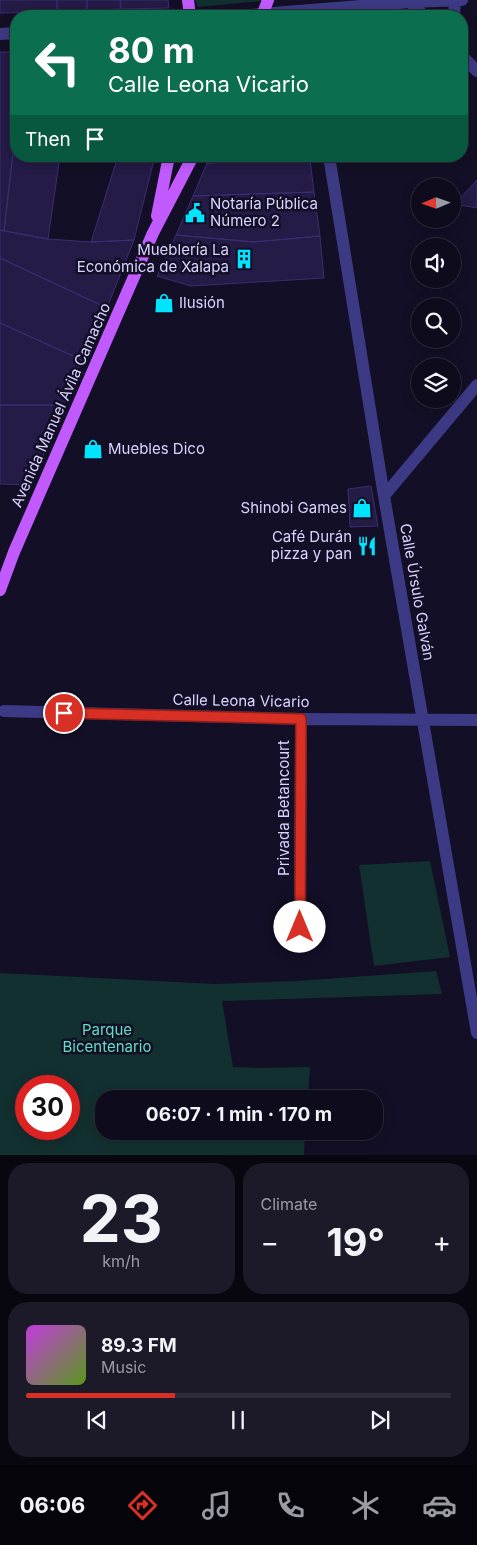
<!DOCTYPE html>
<meta charset="utf-8">
<style>
body{margin:0;font-family:Inter,sans-serif;background:#1c1929;color:#f1f3f6;height:100vh;display:flex;flex-direction:column;font-size:19px;white-space:nowrap}
*{box-sizing:border-box;margin:0}
p{font-size:16px;color:#9b9ba3}
.icon{flex:none;width:28px;height:28px;fill:none;stroke:currentColor;stroke-width:2;stroke-linecap:round;stroke-linejoin:round}
.map{position:relative;height:1155px;overflow:hidden}
.side{display:flex;flex-direction:column;gap:8px;padding:8px;background:#08060f;flex:1}
.side>*{flex:none}
.hud{position:absolute;left:10px;top:10px;width:458px;height:152px;border-radius:20px;box-shadow:0 2px 12px #0003,0 0 0 1px #2e2b3b;background:#0b6e4f;color:#fff;overflow:hidden}
.needle{width:32px;rotate:268deg}
.buttons{position:absolute;left:411px;top:178px;display:grid;gap:10px}
.buttons a{display:grid;place-items:center;width:50px;height:50px;border-radius:50%;background:#0e0b1c;box-shadow:0 2px 12px #0003,0 0 0 1px #2e2b3b;font-size:25px}
.speed{position:absolute;left:15px;top:1075px;display:flex;gap:10px;font-size:25px;font-weight:700;text-align:center}
.speed>*{display:grid;place-content:center;width:65px;height:65px;border-radius:50%;background:#0e0b1c;box-shadow:0 2px 12px #0003,0 0 0 1px #2e2b3b;line-height:1}
.speed .limit{border:8px solid #d22;background:#fff;color:#111}
.pin{position:absolute;display:grid;place-items:center;width:42px;height:42px;color:#fff;margin:-21px;border:2px solid #fff;border-radius:50%;box-shadow:0 1px 5px #0007}
.me{position:absolute;width:55px;margin:-28px;rotate:0deg;stroke-linejoin:round;filter:drop-shadow(0 0 4px #0008)}
.turn{display:flex;align-items:center;gap:18px;height:105px;padding:0 15px;font-size:22px}
.turn .icon{width:65px;height:65px;stroke-width:2.5}
.turn b{display:block;font-size:35px;line-height:42px}
.then{display:flex;align-items:center;height:48px;padding:0 15px;background:#0003;gap:10px;font-size:19px}
.big{font-size:38px;font-weight:700;line-height:1.1}
.side .card{flex:1;display:flex;flex-direction:column;justify-content:center;gap:8px;min-width:0;padding:0 18px;border-radius:20px;background:#1c1929}
.side .dial{align-items:center;gap:0}
.dial b{font-size:65px;line-height:1}
.song{display:flex;align-items:center;gap:15px}
.cover{width:60px;height:60px;border-radius:8px;background:linear-gradient(135deg,hsl(290 70% 55%),hsl(90 70% 35%))}
.played{height:5px;border-radius:2px;background:linear-gradient(90deg,#d93025 35%,#2e2b3b 35%)}
.keys{display:flex;justify-content:space-around;direction:ltr}
.heat{display:flex;justify-content:space-between;align-items:center;font-size:28px;direction:ltr}
.side .tiles{flex:1;display:grid;gap:8px;grid-template-columns:1fr 1fr}
.card:last-child{grid-column:span 2}
.trip{position:absolute;left:95px;top:1090px;width:288px;height:50px;border-radius:20px;background:#0e0b1c;box-shadow:0 2px 12px #0003,0 0 0 1px #2e2b3b;font-weight:700;line-height:50px;text-align:center}
.tabs{display:flex;height:80px;justify-content:space-around;align-items:center;background:#06040b;color:#9b9ba3}
.tabs .icon{width:35px;height:35px}
.tabs .on{color:#d93025}
.tabs b{font-size:22px;color:#f1f3f6}
.map>svg:first-child{display:block}
</style>
<div class="map">
<svg width="477" height="1155" viewBox="0 0 477 1155">
<rect width="100%" height="100%" fill="#130f26"/>
<path fill="#12302f" fill-rule="evenodd" d="M 195,0 L 271,0 L 198,7 Z
M 430,861 L 450,957 L 374,966 L 359,865 Z
M 436,971 L 442,994 L 222,1001 L 233,1067 L 261,1068 L 310,1067 L 308,1099 L 104,1099 L 104,1131 L 305,1131 L 304,1155 L 0,1155 L 0,973 L 215,984 L 297,981 ZM 26,1086 L 69,1086 L 69,1129 L 26,1129 Z"/>
<path fill="#241b47" stroke="#3b2d73" d="M 0,0 L 57,0 L 57,12 L 0,13 Z
M 57,0 L 87,0 L 87,10 L 57,12 Z
M 87,0 L 120,0 L 121,9 L 87,10 Z
M 120,0 L 168,0 L 169,8 L 121,9 Z
M 0,52 L 16,52 L 16,127 L 4,231 L 0,230 Z
M 16,127 L 16,156 L 60,156 L 48,239 L 4,231 Z
M 118,156 L 155,156 L 134,240 L 91,242 Z
M 210,156 L 309,156 L 310,159 L 207,163 Z
M 310,159 L 314,192 L 193,196 L 207,163 Z
M 477,180 L 477,208 L 455,204 Z
M 314,192 L 320,236 L 254,242 L 176,235 L 193,196 Z
M 0,230 L 48,239 L 91,242 L 134,240 L 107,308 L 0,258 Z
M 176,235 L 254,242 L 320,236 L 324,278 L 191,286 L 157,276 Z
M 0,258 L 107,308 L 82,360 L 0,323 Z
M 0,323 L 82,360 L 63,405 L 0,405 Z
M 0,405 L 63,405 L 32,485 L 0,484 Z
M 371,486 L 378,526 L 350,527 L 348,489 Z"/>
<g fill="none" stroke-linecap="round" stroke-linejoin="round">
<path stroke="#3d3a85" stroke-width="12" d="M 410,2 L 424,16
M 237,16 L 410,2 L 462,0
M 454,16 L 455,1
M 0,34 L 16,33
M 461,55 L 477,71
M 329,156 L 384,496 L 477,1033
M 384,496 L 477,385
M 4,711 L 301,719 L 477,720
M 300,927 L 301,719"/>
<path stroke="#c25bff" stroke-width="12" d="M 188,0 L 190,16
M 262,16 L 268,0
M 157,216 L 169,156
M 0,590 L 14,552 L 153,233 L 193,156"/>
</g>
<g fill="none" stroke-linecap="round" stroke-linejoin="round">
<defs>
<path id="route" d="M 64,713 L 301,719 L 300,927"/>
</defs>
<use href="#route" stroke="#8d1f18" stroke-width="12"/>
<use href="#route" stroke="#d93025" stroke-width="9"/>
</g>
<defs>
<symbol id="civic-bare" viewBox="-9 -9 18 18"><path d="M-.6-6.5H3V-4.5H.6V-3L4-1V1h2V6H-6V1h2V-1L-.6-3ZM-1.2 2.5V6h2.4V2.5Z" fill="#00e5ff" stroke="#130f26" stroke-width="2.5" paint-order="stroke"/></symbol>
<symbol id="building-bare" viewBox="-9 -9 18 18"><path d="M-4-6H4V6H1V3H-1V6H-4ZM-2.5-4.3h1.7v1.8h-1.7ZM.8-4.3h1.7v1.8H.8ZM-2.5-1h1.7V.8h-1.7ZM.8-1h1.7V.8H.8Z" fill="#00e5ff" stroke="#130f26" stroke-width="2.5" paint-order="stroke"/></symbol>
<symbol id="shop-bare" viewBox="-9 -9 18 18"><path d="M-5-2.5h2.3a2.7 3.5 0 0 1 5.4 0H5L5.5 6h-11ZM-1.5-2.5h3a1.5 2.3 0 0 0-3 0Z" fill="#00e5ff" stroke="#130f26" stroke-width="2.5" paint-order="stroke"/></symbol>
<symbol id="restaurant-bare" viewBox="-9 -9 18 18"><path d="M-5-6h1v4h1v-4h1v4h1v-4h1v5L-1.5 .5V6h-2V.5L-5-1ZM5-6V6H3V1.5H1.5Q1.5-4 5-6Z" fill="#00e5ff" stroke="#130f26" stroke-width="2.5" paint-order="stroke"/></symbol>
</defs>
<g fill-rule="evenodd">
<use href="#civic-bare" x="181" y="199" width="28" height="28"/>
<use href="#building-bare" x="230" y="245" width="28" height="28"/>
<use href="#shop-bare" x="150" y="289" width="28" height="28"/>
<use href="#shop-bare" x="79" y="435" width="28" height="28"/>
<use href="#shop-bare" x="348" y="494" width="28" height="28"/>
<use href="#restaurant-bare" x="353" y="532" width="28" height="28"/>
</g>
<g text-anchor="middle" stroke-width="5" stroke-linejoin="round" paint-order="stroke">
<g font-size="15" fill="#d9d4ff" stroke="#130f26" text-anchor="start">
<text x="210" y="209">Notaría Pública<tspan x="210" dy="17">Número 2</tspan></text>
<text x="229" y="255" text-anchor="end">Mueblería La<tspan x="229" dy="17">Económica de Xalapa</tspan></text>
<text x="179" y="308">Ilusión</text>
<text x="108" y="454">Muebles Dico</text>
<text x="347" y="513" text-anchor="end">Shinobi Games</text>
<text x="352" y="542" text-anchor="end">Café Durán<tspan x="352" dy="17">pizza y pan</tspan></text>
</g>
<g font-size="15" fill="#d9d4ff" stroke="#130f26">
<text transform="translate(61 405) rotate(-66)" y="5">Avenida Manuel Ávila Camacho</text>
<text transform="translate(417 592) rotate(80)" y="5">Calle Úrsulo Galván</text>
<text transform="translate(241 701) rotate(1)" y="5">Calle Leona Vicario</text>
<text transform="translate(284 808) rotate(-90)" y="5">Privada Betancourt</text>
</g>
<g font-size="15" fill="#5fe0c0" stroke="#130f26">
<text x="107" y="1035">Parque<tspan x="107" dy="17">Bicentenario</tspan></text>
</g>
</g>
</svg>
<div class="buttons">
<a><svg class="needle" viewBox="-14 -14 28 28"><path d="M0-13l5 13h-10z" fill="#e53935"/><path d="M0 13l5-13h-10z" fill="#9b9ba3"/></svg></a>
<a><svg class="icon" aria-label="sound" viewBox="0 0 24 24"><path d="M4 9h4l5-4v14l-5-4H4zM17 9q2 3 0 6"/></svg></a>
<a><svg class="icon" aria-label="search" viewBox="0 0 24 24"><circle cx="10" cy="10" r="6"/><path d="M15 15l6 6"/></svg></a>
<a><svg class="icon" aria-label="layers" viewBox="0 0 24 24"><path d="M12 4l9 5-9 5-9-5zM3 14l9 5 9-5"/></svg></a>
</div>
<div class="speed"><div class="limit">30</div></div>
<div class="pin" style="left:64px;top:713px;background:#d93025"><svg class="icon" aria-label="arrive" viewBox="0 0 24 24"><path d="M6 21V4h12l-3 4 3 4H6"/></svg></div>
<svg class="me" style="left:300px;top:927px" viewBox="-20 -20 40 40"><circle r="19" fill="#fff"/><path d="M0-13L10 11 0 6-10 11z" fill="#d93025"/></svg>
<div class="trip">06:07 · 1 min · 170 m</div>
<div class="hud">
<div class="turn"><svg class="icon" aria-label="left" viewBox="0 0 24 24"><path d="M17 20v-9H6M10 6l-5 5 5 5"/></svg><div><b>80 m</b>Calle Leona Vicario</div></div>
<div class="then">Then<svg class="icon" aria-label="arrive" viewBox="0 0 24 24"><path d="M6 21V4h12l-3 4 3 4H6"/></svg></div>
</div>
</div>
<section class="side">
<div class="tiles">
<div class="card dial"><b>23</b><p>km/h</p></div>
<div class="card"><p>Climate</p>
<div class="heat"><a>−</a><b class="big">19°</b><a>+</a></div>
</div>
<div class="card">
<div class="song"><i class="cover"></i><div><b>89.3 FM</b><p>Music</p></div></div>
<div class="played"></div>
<div class="keys"><svg class="icon" aria-label="previous" viewBox="0 0 24 24"><path d="M18 5L8 12l10 7zM5 5v14"/></svg><svg class="icon" aria-label="pause" viewBox="0 0 24 24"><path d="M8 5v14M16 5v14"/></svg><svg class="icon" aria-label="next" viewBox="0 0 24 24"><path d="M6 5l10 7-10 7zM19 5v14"/></svg></div>
</div>
</div>
</section>
<nav class="tabs">
<b>06:06</b>
<svg class="icon on" aria-label="directions" viewBox="0 0 24 24"><path d="M12 3l9 9-9 9-9-9zM9 14v-3h6M13 9l2 2-2 2"/></svg>
<svg class="icon" aria-label="music" viewBox="0 0 24 24"><path d="M9 18V5l10-2v13"/><circle cx="6" cy="18" r="3"/><circle cx="16" cy="16" r="3"/></svg>
<svg class="icon" aria-label="phone" viewBox="0 0 24 24"><path d="M5 4h4l2 5-3 2q2 4 5 5l2-3 5 2v4C11 20 4 13 5 4z"/></svg>
<svg class="icon" aria-label="climate" viewBox="0 0 24 24"><path d="M12 3v18M4 7l16 10M4 17L20 7"/></svg>
<svg class="icon" aria-label="car" viewBox="0 0 24 24"><path d="M5 17H2v-5l4-1 3-4h7l3 4 3 1v5h-3M9 17h6M6 11h13"/><circle cx="7" cy="17" r="2"/><circle cx="17" cy="17" r="2"/></svg>
</nav>
